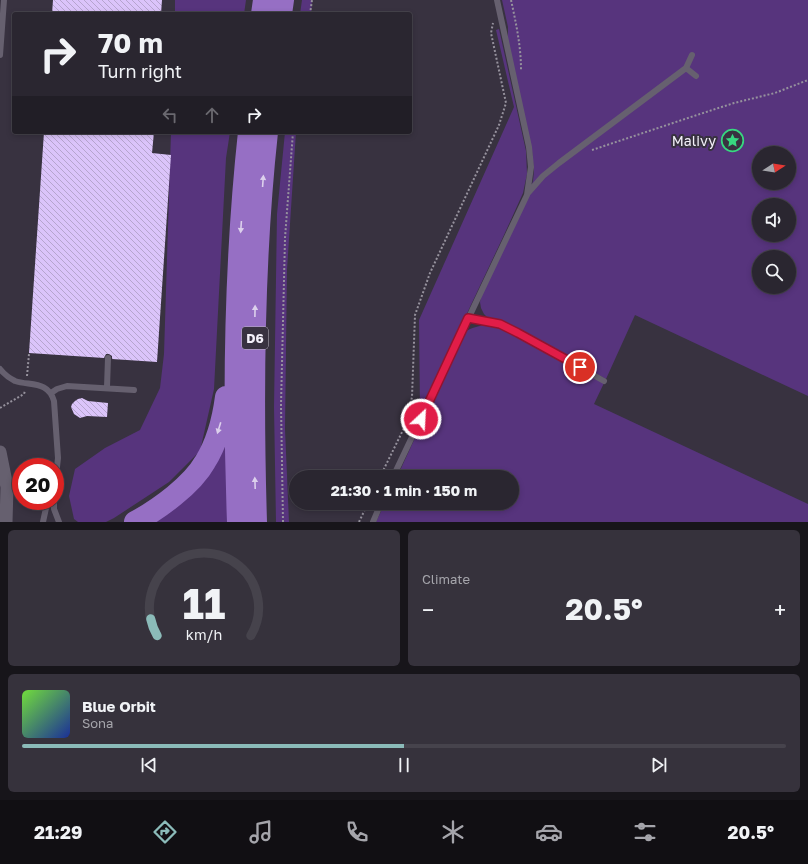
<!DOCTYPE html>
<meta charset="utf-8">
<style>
body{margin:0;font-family:"Golos Text",sans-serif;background:#36323c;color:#f1f3f6;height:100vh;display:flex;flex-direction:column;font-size:15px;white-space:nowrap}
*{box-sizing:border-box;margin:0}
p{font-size:13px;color:#a5a5ab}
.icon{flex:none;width:22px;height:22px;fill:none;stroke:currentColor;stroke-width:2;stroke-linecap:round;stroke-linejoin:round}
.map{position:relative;height:522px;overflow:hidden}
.sheet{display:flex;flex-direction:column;gap:8px;padding:8px;background:#17151a;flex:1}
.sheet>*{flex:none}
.guide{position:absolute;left:12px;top:12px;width:400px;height:122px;border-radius:4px;box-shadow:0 2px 6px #0003,0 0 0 1px #46434c;background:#2a2630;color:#f1f3f6;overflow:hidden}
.needle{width:26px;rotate:78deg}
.fabs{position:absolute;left:752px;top:146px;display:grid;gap:8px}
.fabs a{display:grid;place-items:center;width:44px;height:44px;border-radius:50%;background:#2a2630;box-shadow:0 2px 6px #0003,0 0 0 1px #46434c;font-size:20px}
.speed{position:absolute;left:12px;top:458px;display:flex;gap:8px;font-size:20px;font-weight:700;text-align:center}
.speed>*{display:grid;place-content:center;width:52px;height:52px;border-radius:50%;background:#2a2630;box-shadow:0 2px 6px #0003,0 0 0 1px #46434c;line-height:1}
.speed .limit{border:6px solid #d22;background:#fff;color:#111}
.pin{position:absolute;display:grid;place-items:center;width:34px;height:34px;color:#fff;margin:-17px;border:2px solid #fff;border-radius:50%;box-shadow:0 1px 4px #0007}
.me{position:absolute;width:44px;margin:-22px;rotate:25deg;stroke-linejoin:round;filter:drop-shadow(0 0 3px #0008)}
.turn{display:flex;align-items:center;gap:14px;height:84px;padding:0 20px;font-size:18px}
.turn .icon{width:52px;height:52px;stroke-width:2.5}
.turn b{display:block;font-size:28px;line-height:34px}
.lanes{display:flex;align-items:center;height:38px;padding:0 20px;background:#0003;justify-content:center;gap:20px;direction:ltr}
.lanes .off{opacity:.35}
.big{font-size:30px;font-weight:700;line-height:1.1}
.sheet .card{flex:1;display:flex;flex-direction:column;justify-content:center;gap:6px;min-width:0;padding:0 14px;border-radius:6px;background:#36323c}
.sheet .dial{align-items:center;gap:0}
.dial svg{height:104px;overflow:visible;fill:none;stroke:#46434c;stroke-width:7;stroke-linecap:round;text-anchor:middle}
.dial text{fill:#f1f3f6;stroke:none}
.song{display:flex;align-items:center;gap:12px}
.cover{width:48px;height:48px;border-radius:6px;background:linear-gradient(135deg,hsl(100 70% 55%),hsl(230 70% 35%))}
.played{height:4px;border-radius:2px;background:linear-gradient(90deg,#8bbbb9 50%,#46434c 50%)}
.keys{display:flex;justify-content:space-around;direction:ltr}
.heat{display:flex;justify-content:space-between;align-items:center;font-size:22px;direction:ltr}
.sheet .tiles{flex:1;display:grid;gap:8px;grid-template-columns:1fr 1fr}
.card:last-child{grid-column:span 2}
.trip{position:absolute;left:289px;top:470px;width:230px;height:40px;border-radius:20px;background:#2a2630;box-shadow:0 2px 6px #0003,0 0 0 1px #46434c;font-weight:700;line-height:40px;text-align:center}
.menu{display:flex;height:64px;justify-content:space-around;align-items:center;background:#110f13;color:#a5a5ab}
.menu .icon{width:28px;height:28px}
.menu .current{color:#8bbbb9}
.menu b{font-size:18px;color:#f1f3f6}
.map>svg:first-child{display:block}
</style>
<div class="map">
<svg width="808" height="522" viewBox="0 0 808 522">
<defs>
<pattern id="building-back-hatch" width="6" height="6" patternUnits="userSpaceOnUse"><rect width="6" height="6" fill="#dbc4fa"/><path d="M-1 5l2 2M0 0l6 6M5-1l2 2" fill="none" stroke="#b6a5ce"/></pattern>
</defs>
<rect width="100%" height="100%" fill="#383240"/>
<path fill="#57347d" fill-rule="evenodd" d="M 175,0 L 246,0 L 244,14 L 175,14 Z
M 302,0 L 312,0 L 311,14 L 300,14 Z
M 502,0 L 808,0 L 808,396 L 635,315 L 606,379 L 506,324 L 499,320 L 488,318 L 484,314 L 481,308 L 480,302 L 481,296 L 527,200 L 533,181 L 534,171 L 532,151 L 508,44 L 508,27 ZM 759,153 L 789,153 L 789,183 L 759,183 ZM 759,205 L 789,205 L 789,235 L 759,235 ZM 759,257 L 789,257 L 789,287 L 759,287 Z
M 499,29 L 526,151 L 527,174 L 523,193 L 504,235 L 452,345 L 423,411 L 420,410 L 419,320 L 514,107 L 496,30 Z
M 171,132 L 230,132 L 226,158 L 214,389 L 200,451 L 169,482 L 114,518 L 106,522 L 78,522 L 74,519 L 69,496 L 75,469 L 105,448 L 140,430 L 160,388 L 164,354 Z
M 285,132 L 296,132 L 287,270 L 285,429 L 289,522 L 276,522 L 274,407 L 277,214 Z
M 483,325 L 492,326 L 514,334 L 604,383 L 594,404 L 808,504 L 808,522 L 376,522 L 385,503 L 512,503 L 512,477 L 397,477 L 463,334 C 469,328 476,327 483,325 Z
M 225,441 L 230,522 L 155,522 Z"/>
<path fill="url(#building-back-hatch)" d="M 53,0 L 162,0 L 161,14 L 52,14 Z
M 44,132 L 154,132 L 152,153 L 171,155 L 157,362 L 112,359 L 112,356 L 109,354 L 106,354 L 104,358 L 29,353 Z
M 82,398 L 88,401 L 108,403 L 107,417 L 87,416 L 80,418 L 74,414 L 71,407 L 72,404 L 75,401 L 78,399 Z"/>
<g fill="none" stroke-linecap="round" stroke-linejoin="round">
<path stroke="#96929d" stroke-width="2" stroke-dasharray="2 2" stroke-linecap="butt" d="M 511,0 C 516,23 521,46 521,70
M 310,14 L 312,0
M 592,150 L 700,114 L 734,103 L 775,93 L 808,80
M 27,376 L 29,354
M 0,408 L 24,394 L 25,391
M 380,477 L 406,424 L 412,397 L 415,315 L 430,273 L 499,125 L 506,103 L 491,33 L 493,23
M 283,522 L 281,405 L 285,238 L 293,132
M 359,522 L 368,503"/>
<path stroke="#66606f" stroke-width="6" d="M 0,55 L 4,0
M 686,68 L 696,76
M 528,193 L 543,176 L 559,163 L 686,68 L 692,55
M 468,318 L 500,324 L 518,333 L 604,381
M 0,369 C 4,374 9,378 15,381 C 31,386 48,381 54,401 L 58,458 L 55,485
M 107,387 L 108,358
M 51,393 L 57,389 L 67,386 L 134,390
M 393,477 L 527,195 L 531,167 L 529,147 L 497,0
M 54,501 L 54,509 L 59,522
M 43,522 L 46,508 L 46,501
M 373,522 L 381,503"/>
<path stroke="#66606f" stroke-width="13" d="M 0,452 L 7,487 L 6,522"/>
<path stroke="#966fc4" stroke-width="22" d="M 262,14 L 264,0
M 281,14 L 283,0
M 135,522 C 159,509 192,485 205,462 C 217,443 223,420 226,397
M 238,522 C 233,392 235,262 249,132
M 256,522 C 252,392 253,261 267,132"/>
</g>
<defs><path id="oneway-solid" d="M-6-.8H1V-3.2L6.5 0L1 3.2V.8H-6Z"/></defs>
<g fill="#dcd0ec">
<use href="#oneway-solid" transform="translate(263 181) rotate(-86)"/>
<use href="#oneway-solid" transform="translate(241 227) rotate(94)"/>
<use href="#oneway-solid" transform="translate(255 311) rotate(-89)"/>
<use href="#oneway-solid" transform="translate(219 428) rotate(107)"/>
<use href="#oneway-solid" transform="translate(255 483) rotate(-92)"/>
</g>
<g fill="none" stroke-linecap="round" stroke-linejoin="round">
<defs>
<path id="route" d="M 421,419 L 468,318 L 500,324 L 518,333 L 580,367"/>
</defs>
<use href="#route" stroke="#92132f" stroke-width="10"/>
<use href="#route" stroke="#e11d48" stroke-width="7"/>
</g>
<defs>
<symbol id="sight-ring" viewBox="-11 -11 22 22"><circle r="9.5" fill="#383240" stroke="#37d880" stroke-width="1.5"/><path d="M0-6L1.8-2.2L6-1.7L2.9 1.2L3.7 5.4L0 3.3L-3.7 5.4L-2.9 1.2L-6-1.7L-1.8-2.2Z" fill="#37d880"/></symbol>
</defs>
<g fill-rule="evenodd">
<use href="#sight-ring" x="720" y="128" width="25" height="25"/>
</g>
<g text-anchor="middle" stroke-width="4" stroke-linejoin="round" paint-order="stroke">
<rect fill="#383240" stroke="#bbb7c2" stroke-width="1" x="242" y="327" width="26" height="22" rx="3"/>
<g font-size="13" font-weight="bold" fill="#f3f0f9">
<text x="255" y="343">D6</text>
</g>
<g font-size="14" fill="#f3f0f9" stroke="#383240" text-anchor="end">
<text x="716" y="146">Malivy</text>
</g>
</g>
</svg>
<div class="fabs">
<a><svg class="needle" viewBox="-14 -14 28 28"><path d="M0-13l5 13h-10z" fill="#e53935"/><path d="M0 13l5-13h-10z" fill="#a5a5ab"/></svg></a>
<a><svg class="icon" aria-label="sound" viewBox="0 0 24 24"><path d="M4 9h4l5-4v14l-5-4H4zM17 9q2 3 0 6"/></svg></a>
<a><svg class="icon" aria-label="search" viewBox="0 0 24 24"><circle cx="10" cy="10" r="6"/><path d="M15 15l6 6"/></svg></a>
</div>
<div class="speed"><div class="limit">20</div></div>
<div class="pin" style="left:580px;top:367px;background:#d93025"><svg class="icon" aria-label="arrive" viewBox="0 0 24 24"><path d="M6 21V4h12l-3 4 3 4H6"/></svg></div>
<svg class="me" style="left:421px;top:419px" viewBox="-20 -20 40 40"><circle r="17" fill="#e11d48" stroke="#fff" stroke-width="3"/><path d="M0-11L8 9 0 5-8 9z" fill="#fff"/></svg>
<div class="trip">21:30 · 1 min · 150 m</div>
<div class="guide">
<div class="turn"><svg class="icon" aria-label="right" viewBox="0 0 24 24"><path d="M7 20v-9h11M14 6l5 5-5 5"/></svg><div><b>70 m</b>Turn right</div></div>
<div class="lanes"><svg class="icon off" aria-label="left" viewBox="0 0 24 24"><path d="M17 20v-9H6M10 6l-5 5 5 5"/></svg><svg class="icon off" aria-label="ahead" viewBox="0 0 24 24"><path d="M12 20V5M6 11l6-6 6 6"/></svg><svg class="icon" aria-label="right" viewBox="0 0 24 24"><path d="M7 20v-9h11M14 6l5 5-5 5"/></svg></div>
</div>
</div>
<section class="sheet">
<div class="tiles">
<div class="card dial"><svg viewBox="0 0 100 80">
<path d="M14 69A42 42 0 1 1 86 69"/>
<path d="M14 69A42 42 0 0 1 9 56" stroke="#8bbbb9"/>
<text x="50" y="56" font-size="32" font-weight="700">11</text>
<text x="50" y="72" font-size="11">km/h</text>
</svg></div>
<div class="card"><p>Climate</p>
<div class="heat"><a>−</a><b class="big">20.5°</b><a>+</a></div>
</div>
<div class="card">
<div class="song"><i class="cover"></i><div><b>Blue Orbit</b><p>Sona</p></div></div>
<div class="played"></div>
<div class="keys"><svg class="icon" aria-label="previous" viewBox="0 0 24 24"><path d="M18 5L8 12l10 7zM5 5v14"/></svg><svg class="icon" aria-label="pause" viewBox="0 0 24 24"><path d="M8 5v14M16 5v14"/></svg><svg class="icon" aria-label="next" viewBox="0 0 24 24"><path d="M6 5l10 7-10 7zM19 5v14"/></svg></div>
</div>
</div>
</section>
<nav class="menu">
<b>21:29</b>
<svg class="icon current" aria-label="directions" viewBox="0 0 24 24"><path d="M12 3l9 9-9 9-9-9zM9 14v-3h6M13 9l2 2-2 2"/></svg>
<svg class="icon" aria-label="music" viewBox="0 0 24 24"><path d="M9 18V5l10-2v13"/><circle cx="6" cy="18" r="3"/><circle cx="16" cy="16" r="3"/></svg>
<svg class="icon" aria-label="phone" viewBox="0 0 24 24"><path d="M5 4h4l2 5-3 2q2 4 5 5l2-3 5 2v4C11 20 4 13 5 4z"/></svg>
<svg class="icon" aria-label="climate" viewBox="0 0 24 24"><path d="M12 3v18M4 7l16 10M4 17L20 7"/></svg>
<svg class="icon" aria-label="car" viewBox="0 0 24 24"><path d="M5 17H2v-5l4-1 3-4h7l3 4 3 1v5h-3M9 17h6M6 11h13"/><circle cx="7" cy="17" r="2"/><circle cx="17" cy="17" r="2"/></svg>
<svg class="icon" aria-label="filters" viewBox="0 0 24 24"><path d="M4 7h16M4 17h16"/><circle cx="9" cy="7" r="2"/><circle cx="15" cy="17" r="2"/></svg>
<b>20.5°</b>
</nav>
